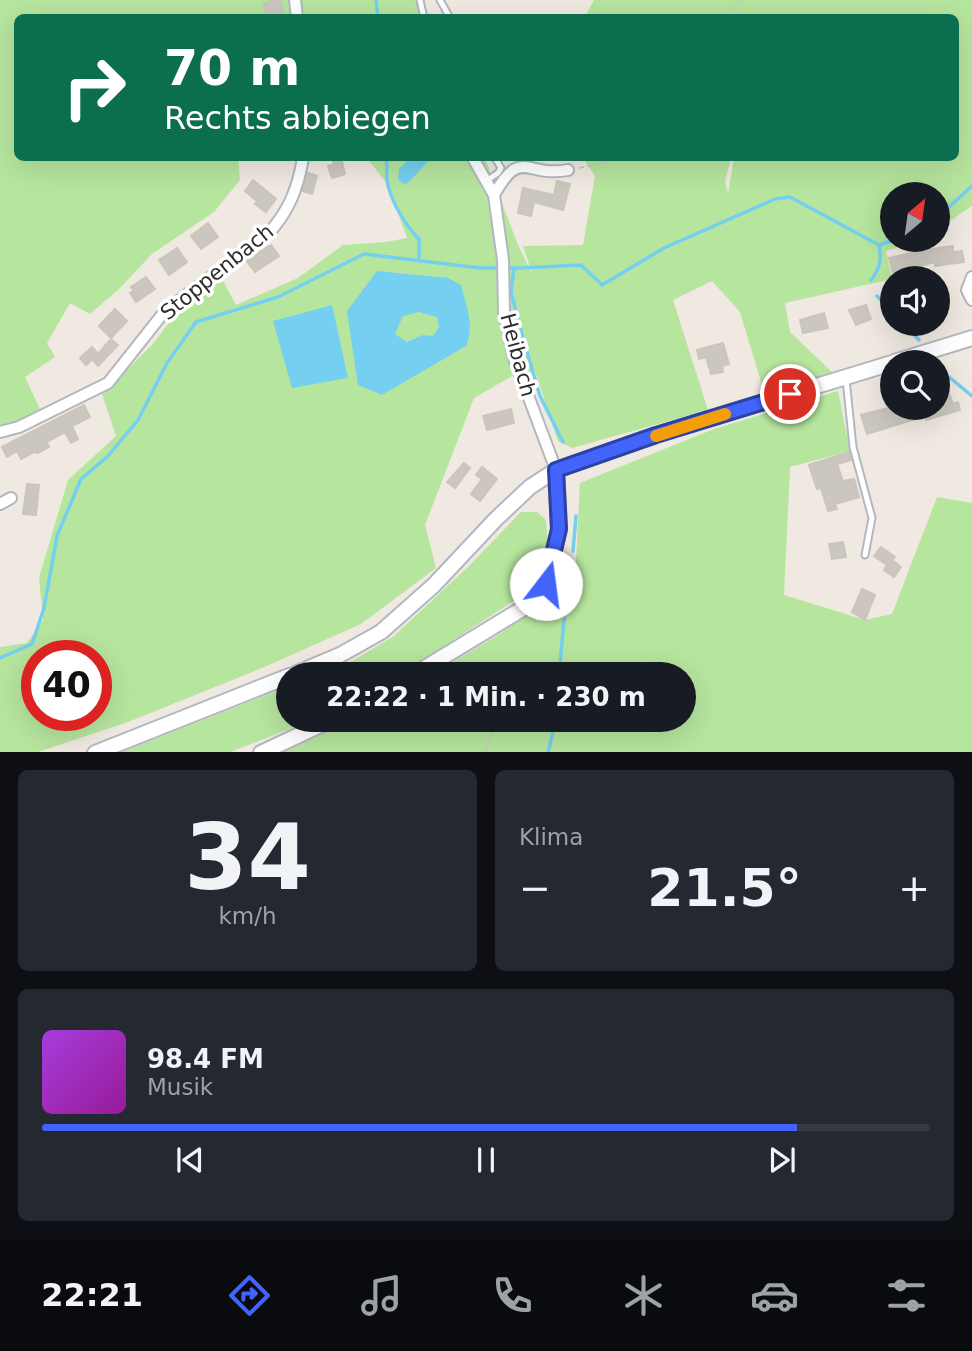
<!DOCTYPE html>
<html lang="de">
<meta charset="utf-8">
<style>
body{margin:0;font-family:"DejaVu Sans",sans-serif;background:#242831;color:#f1f3f6;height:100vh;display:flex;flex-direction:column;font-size:26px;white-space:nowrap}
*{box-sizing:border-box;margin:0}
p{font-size:23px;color:#9ea1a6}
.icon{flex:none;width:38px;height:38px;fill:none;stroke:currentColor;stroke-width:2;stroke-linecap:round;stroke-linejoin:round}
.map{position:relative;height:752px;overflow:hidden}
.details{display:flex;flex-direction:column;gap:18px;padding:18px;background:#0d0f14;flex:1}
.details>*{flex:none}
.hud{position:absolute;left:14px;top:14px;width:945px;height:147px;border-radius:10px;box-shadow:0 7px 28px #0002;background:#0b6e4f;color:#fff;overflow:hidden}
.needle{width:46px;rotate:29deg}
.fabs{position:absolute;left:880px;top:182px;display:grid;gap:14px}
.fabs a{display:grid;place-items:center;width:70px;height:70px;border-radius:50%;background:#171b24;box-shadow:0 7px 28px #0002;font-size:35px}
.speed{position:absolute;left:21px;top:640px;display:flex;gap:14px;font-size:35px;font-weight:700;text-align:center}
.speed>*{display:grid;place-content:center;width:91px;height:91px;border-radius:50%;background:#171b24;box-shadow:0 7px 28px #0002;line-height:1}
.speed .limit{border:10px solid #d22;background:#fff;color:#111}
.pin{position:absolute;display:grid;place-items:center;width:60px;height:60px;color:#fff;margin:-30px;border:4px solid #fff;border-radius:50%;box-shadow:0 2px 7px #0007}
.me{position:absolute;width:77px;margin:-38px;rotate:15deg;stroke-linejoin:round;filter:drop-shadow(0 0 5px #0008)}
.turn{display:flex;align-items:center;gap:24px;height:147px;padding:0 35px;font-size:32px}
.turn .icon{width:91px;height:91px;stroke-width:2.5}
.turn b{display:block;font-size:49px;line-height:60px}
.big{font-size:52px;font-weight:600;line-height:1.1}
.details .widget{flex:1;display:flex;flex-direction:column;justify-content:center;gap:10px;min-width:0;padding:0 24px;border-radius:10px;background:#242831}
.details .dial{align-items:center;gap:0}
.dial b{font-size:91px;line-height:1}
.song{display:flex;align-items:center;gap:21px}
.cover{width:84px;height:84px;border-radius:10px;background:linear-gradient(135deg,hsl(280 70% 55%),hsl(300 70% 35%))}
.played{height:7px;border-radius:4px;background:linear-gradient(90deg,#4264fb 85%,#363941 85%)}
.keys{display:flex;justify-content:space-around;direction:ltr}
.heat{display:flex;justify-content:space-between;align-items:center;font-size:38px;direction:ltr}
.details .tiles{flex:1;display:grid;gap:18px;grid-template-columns:1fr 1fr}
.widget:last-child{grid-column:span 2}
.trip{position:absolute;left:276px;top:662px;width:420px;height:70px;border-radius:35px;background:#171b24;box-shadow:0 7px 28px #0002;font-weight:600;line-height:70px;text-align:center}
.tab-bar{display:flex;height:112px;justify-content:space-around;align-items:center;background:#090b0e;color:#9ea1a6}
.tab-bar .icon{width:49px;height:49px}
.tab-bar .on{color:#4264fb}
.tab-bar b{font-size:32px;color:#f1f3f6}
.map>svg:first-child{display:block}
</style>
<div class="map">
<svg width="972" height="753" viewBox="0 0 972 753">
<rect width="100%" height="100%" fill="#efe9e1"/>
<path fill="#b6e59e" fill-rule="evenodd" d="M 0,0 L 416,0 L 420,17 L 18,18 L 18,158 L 238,158 L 240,180 L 214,212 L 152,254 L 119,289 L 90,314 L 70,303 L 47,343 L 55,357 L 25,377 L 43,416 L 0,428 Z
M 594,0 L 972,0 L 972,206 L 938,229 L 938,194 L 892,194 L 892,240 L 923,240 L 886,251 L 892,279 L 785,303 L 790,332 L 834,374 L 765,395 L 740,312 L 712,281 L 673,300 L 708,410 L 572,448 L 558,441 L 535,371 L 512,376 L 474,398 L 425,525 L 436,568 L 361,624 L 262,668 L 128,722 L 38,752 L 0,753 L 0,647 L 27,643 L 43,620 L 39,578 L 68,480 L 116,436 L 102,394 L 152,345 L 184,303 L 222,279 L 236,305 L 298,278 L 343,245 L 386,242 L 407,238 L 388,185 L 367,158 L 485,158 L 518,245 L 533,276 L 523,246 L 583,245 L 595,176 L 583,158 L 731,158 L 725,181 L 728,194 L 734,158 L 956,158 L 956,18 L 585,17 ZM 37,656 L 96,656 L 96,716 L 37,716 Z
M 838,391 L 850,451 L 790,467 L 784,595 L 865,620 L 892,614 L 937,497 L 972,503 L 972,752 L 276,753 L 351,719 L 684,719 L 684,674 L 433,674 L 501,633 L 575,579 L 580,483 L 714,429 Z
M 521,512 L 537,512 L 546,520 L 548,548 L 529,591 L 401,674 L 319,674 L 354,660 L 394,636 L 469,566 Z
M 289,686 L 289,719 L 315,719 L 230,752 L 122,752 Z"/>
<path fill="#75cff0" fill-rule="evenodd" d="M 410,158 L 431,158 L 408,183 L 404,184 L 398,179 L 399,169 Z
M 377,271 L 448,278 L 461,285 C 466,305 475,326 466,346 L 382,395 L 358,385 L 347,311 ZM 419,312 L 437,317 L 439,327 L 433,336 L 423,335 L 407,342 L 395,334 L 403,316 Z
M 332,305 L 348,378 L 292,388 L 273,321 Z"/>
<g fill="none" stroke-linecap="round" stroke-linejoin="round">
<path stroke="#75cff0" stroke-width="3.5" d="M 376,0 L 378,18
M 386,158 C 388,165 386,172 387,180 C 390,200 405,225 419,239 L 419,261
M 938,217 L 972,186
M 514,268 L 511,292 L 524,342 L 540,396 L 563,442
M 871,280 C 880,268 882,260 879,245
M 877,296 L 892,312
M 904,324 L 919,340
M 938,368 L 972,396
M 573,551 L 576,516
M 0,658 L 32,644 L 44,608 L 57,536 L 81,479 L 108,456 L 138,420 L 167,363 L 196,322 L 278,297 L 364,254 L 480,268 L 521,268 L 581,265 L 602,285 L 664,248 L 775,199 L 790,197 L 879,245 L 894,240
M 559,674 L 565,611
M 548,753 L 556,719"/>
</g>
<path fill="#cbc7bf" stroke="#cbc5ba" stroke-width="2" d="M 270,0 L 281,0 L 284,18 L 266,18 L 264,3 L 270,2 Z
M 332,158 L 341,158 L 345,174 L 332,178 L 328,166 L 334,164 Z
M 308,173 L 317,176 L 312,194 L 303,191 Z
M 253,180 L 276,199 L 266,212 L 255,204 L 257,201 L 245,191 Z
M 557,181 L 570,184 L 563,210 L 534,202 L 531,216 L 518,213 L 523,188 L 554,195 Z
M 208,223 L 218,237 L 201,249 L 191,236 Z
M 271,245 L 279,256 L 255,272 L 246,260 Z
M 953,246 L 953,252 L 962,251 L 964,262 L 935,266 L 935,262 L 893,273 L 889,258 L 925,250 Z
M 177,248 L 187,262 L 169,275 L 159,260 Z
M 146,277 L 155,289 L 136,302 L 130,293 L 134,291 L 131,287 Z
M 866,305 L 871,319 L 856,325 L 849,310 Z
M 115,309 L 127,321 L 111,338 L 99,326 Z
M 824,313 L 828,328 L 803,333 L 800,320 Z
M 111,339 L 118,345 L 98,366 L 93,360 L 97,355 L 86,365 L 80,358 L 92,347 L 98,354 Z
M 723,343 L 729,364 L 722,366 L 723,372 L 711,374 L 706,357 L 699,359 L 697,350 Z
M 946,392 L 950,395 L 953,404 L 958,402 L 960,410 L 926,420 L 925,416 L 867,434 L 861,415 L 888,408 L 938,408 L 938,394 Z
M 84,405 L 90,417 L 72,426 L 78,439 L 71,443 L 65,432 L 47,442 L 49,447 L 38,453 L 34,452 L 21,459 L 17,451 L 7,457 L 2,447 Z
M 511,409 L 514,423 L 487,430 L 483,416 Z
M 849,452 L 851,460 L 837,464 L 843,481 L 854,479 L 859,497 L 835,504 L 837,509 L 828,511 L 821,488 L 817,489 L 809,465 Z
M 464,463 L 470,468 L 455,488 L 447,482 Z
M 482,467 L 497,479 L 480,501 L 471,494 L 482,479 L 476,475 Z
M 27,484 L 39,485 L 36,515 L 23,514 Z
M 843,542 L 846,557 L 832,559 L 829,544 Z
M 881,547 L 895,557 L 892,560 L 901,567 L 894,577 L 884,570 L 887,565 L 874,556 Z
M 862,589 L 875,595 L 865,620 L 852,612 Z"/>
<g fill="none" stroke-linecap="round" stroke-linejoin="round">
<defs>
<path id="lane" d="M 420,0 L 424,18
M 440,0 L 450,18
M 486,181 L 498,173 L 501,168 L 495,158
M 846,379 L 853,447 L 872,518 L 865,555"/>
<path id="street" d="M 295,0 L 297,18
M 473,158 L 494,195 L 503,260 L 504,313 L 514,358 L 556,470
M 494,195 C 521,146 527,178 568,170
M 972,277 L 967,290 L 972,300
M 0,432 L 19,427 L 108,383 L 165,311 L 268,234 C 289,211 298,188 303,158
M 0,504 L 11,498"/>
<path id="secondary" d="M 894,362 L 972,338
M 295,674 L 340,655 L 381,632 L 434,585 L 496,519 L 530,487 L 556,470 L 656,435 L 892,363
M 415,674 L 522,609 L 546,584 L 559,529 L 556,470
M 95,753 L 289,676
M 261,753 L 333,719"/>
</defs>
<use href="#lane" stroke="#b4b7c1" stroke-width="9"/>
<use href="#street" stroke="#b4b7c1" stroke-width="14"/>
<use href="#secondary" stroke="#b4b7c1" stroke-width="18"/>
<path stroke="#c9c9c9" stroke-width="2" stroke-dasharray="5 3.5" stroke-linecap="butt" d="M 720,18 L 743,0
M 579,168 L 603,163 L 614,158
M 485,753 L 497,719"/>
<use href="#lane" stroke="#fff" stroke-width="5"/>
<use href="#street" stroke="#fff" stroke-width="10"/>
<use href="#secondary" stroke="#fff" stroke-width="14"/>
</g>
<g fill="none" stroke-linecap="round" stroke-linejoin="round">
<defs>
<path id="route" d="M 546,584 L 559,529 L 556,470 L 656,435 L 790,394"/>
</defs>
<use href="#route" stroke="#2b41a3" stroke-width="18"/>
<use href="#route" stroke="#4264fb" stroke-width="12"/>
<path stroke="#f59e0b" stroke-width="12" d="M 656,436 L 725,414"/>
</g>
<g text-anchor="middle" stroke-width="7" stroke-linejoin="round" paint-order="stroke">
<g font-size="21" fill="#2e2e2e" stroke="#fff">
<text transform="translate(217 272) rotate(-39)" y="7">Stoppenbach</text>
<text transform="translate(518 355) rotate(75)" y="7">Heibach</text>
</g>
</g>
</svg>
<div class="fabs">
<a><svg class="needle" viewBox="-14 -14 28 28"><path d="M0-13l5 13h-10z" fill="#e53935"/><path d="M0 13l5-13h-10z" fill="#9ea1a6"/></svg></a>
<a><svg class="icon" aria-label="sound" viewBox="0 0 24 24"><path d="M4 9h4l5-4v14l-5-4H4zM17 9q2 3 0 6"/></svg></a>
<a><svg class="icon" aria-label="search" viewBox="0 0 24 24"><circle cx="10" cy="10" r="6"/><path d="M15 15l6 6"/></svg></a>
</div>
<div class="speed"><div class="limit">40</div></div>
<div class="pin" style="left:790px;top:394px;background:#d93025"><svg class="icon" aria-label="arrive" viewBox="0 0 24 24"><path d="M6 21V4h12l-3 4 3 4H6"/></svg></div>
<svg class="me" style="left:546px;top:584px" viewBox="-20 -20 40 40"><circle r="19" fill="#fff"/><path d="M0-13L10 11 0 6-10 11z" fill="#4264fb"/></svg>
<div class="trip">22:22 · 1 Min. · 230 m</div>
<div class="hud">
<div class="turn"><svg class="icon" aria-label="right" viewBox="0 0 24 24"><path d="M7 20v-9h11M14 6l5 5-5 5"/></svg><div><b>70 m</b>Rechts abbiegen</div></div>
</div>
</div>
<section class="details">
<div class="tiles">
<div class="widget dial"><b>34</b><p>km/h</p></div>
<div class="widget"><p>Klima</p>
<div class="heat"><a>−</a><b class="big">21.5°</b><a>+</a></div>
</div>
<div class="widget">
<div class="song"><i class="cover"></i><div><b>98.4 FM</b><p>Musik</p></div></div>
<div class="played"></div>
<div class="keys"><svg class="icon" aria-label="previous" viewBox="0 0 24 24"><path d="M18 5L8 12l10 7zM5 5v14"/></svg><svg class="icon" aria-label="pause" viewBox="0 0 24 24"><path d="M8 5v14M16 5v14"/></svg><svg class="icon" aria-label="next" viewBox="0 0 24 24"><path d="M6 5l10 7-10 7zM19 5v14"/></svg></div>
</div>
</div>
</section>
<nav class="tab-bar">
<b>22:21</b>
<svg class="icon on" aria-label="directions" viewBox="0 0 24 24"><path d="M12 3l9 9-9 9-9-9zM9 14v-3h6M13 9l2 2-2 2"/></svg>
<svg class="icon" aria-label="music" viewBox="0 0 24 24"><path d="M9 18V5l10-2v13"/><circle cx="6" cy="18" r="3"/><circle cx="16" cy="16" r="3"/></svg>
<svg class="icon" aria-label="phone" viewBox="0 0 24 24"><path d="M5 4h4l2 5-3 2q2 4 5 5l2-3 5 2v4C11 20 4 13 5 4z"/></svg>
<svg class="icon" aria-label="climate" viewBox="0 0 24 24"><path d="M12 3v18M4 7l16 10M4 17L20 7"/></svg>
<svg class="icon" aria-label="car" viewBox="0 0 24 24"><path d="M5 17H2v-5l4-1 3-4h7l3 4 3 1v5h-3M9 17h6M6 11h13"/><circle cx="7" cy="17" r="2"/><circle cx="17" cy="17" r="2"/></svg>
<svg class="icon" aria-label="filters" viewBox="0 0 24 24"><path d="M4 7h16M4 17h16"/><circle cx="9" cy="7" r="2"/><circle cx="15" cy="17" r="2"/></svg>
</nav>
